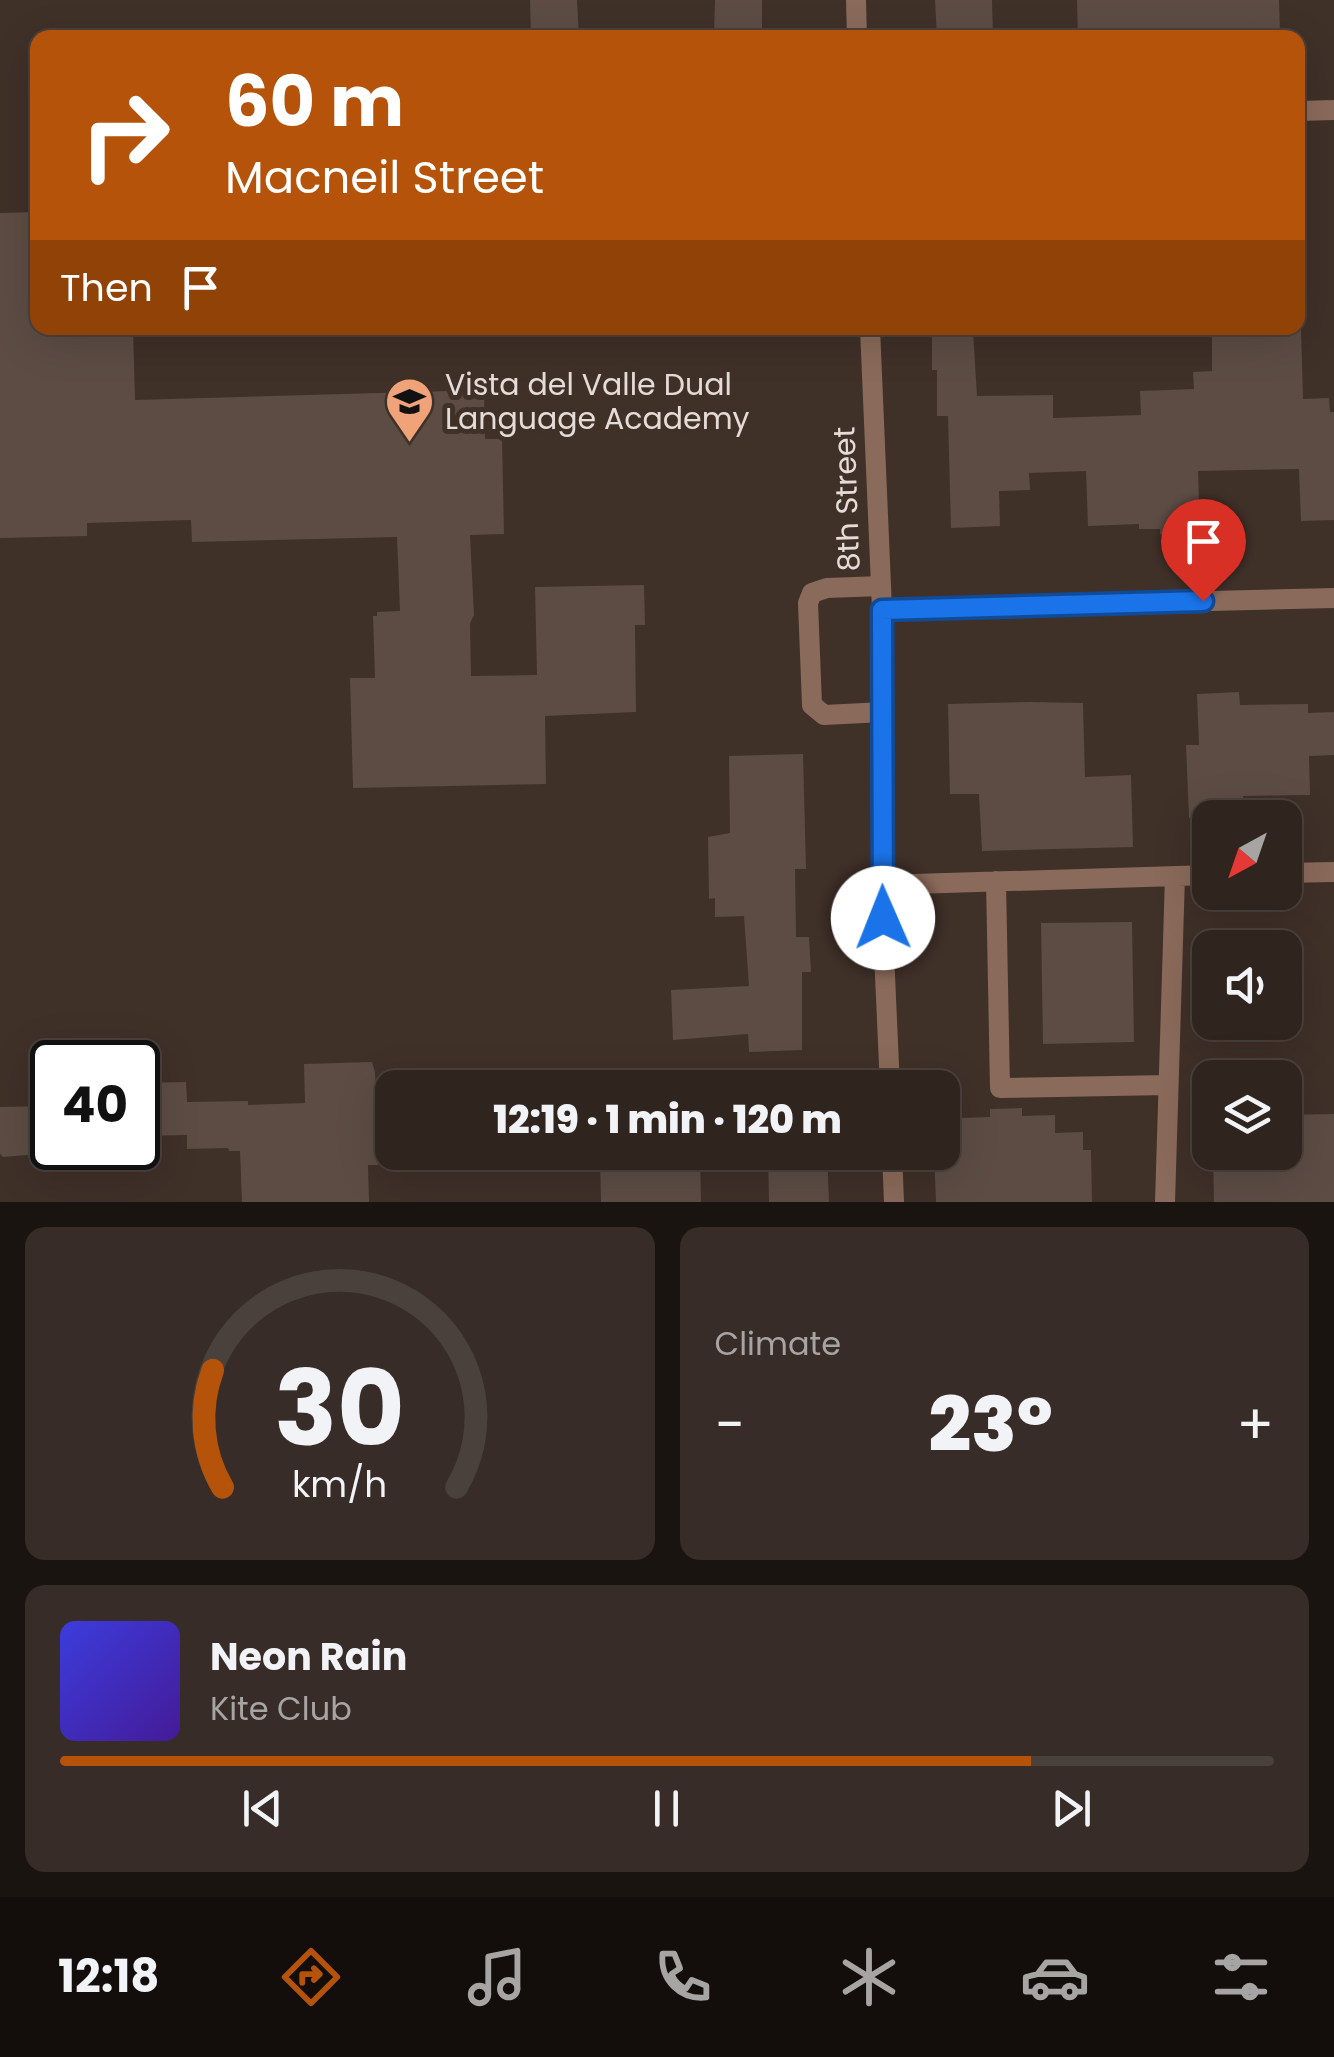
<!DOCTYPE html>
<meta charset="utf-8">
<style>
body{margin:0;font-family:Poppins,sans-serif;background:#372c27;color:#f1f3f6;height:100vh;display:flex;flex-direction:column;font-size:38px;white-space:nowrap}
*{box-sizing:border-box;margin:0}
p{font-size:32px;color:#a7a4a4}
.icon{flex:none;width:55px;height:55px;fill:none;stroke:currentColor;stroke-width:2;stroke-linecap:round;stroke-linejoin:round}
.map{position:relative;height:1202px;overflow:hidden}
.side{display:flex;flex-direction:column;gap:25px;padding:25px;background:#1a1410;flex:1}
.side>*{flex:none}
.banner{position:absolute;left:30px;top:30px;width:1275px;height:305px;border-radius:20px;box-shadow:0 10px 40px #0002,0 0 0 2px #4a413c;background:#b45309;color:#fff;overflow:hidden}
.needle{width:65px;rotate:220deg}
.fabs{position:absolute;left:1192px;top:800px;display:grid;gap:20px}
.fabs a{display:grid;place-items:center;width:110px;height:110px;border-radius:20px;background:#2f241e;box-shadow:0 10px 40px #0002,0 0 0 2px #4a413c;font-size:50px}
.speed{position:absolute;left:30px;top:1040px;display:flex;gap:20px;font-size:50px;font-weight:700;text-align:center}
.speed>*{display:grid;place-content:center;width:130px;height:130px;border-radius:50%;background:#2f241e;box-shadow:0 10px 40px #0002,0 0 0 2px #4a413c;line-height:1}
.speed .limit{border:5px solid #111;border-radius:15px;background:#fff;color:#111}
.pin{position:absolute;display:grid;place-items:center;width:85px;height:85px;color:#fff;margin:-102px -42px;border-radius:50% 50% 50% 0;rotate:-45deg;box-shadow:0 0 10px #0007}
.pin .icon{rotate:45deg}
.me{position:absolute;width:110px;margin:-55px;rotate:359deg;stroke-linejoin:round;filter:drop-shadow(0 0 8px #0008)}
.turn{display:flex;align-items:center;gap:35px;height:210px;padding:0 30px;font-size:45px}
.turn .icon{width:130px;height:130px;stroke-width:2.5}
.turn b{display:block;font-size:70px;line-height:85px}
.then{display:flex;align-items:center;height:95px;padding:0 30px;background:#0003;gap:20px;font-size:38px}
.big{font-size:75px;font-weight:800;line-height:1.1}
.side .tile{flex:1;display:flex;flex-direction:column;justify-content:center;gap:15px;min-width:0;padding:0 35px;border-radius:20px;background:#372c27}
.side .dial{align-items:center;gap:0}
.dial svg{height:260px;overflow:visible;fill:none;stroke:#4a413c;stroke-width:7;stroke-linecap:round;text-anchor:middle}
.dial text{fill:#f1f3f6;stroke:none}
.song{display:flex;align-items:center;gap:30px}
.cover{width:120px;height:120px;border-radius:15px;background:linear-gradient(135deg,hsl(240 70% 55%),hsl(260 70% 35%))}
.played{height:10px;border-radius:5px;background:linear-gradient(90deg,#b45309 80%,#4a413c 80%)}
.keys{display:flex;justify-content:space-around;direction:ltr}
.heat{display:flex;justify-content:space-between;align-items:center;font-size:55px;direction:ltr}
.side .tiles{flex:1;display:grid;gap:25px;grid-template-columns:1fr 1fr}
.tile:last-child{grid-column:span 2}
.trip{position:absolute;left:375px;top:1070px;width:585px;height:100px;border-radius:20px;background:#2f241e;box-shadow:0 10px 40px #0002,0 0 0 2px #4a413c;font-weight:800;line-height:100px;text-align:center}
.menu{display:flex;height:160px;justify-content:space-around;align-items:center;background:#130e0c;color:#a7a4a4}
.menu .icon{width:70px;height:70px}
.menu .active{color:#b45309}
.menu b{font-size:45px;color:#f1f3f6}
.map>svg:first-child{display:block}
</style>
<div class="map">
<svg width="1334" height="1202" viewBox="0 0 1334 1202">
<rect width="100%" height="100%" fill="#3f3028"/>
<path fill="#5c4c44" d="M 530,0 L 577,0 L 579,38 L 531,38 Z
M 715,0 L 762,0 L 762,33 L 714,32 Z
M 935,0 L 992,0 L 993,38 L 937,38 Z
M 1077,0 L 1279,0 L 1280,34 L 1237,34 L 1237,30 L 1121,32 L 1121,37 L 1078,38 Z
M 38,212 L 38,328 L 133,328 L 135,400 L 484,390 L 485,439 L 502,439 L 504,534 L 470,535 L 474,615 L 470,623 L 471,676 L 537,675 L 535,587 L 644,585 L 645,625 L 635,625 L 636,712 L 545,716 L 546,784 L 353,788 L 350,678 L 375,678 L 373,616 L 377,616 L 377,612 L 400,611 L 397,537 L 192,542 L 191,520 L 87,523 L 87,536 L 0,538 L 0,213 Z
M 1212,328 L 1301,328 L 1303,399 L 1329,398 L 1330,412 L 1334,412 L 1334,520 L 1301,521 L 1299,469 L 1198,471 L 1200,533 L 1160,534 L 1160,529 L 1139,529 L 1139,524 L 1088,526 L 1086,471 L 1029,473 L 1030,490 L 999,491 L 1000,526 L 951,528 L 948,416 L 937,416 L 937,370 L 932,370 L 932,332 L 973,331 L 977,396 L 1053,395 L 1053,418 L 1141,415 L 1140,391 L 1194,389 L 1193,372 L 1212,371 Z
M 1239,692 L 1240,705 L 1308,704 L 1308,713 L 1334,712 L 1334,755 L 1309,756 L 1310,795 L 1243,796 L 1244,818 L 1189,818 L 1186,745 L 1199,745 L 1197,694 Z
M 1030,702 L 1083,703 L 1085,777 L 1131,775 L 1133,847 L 982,851 L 979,794 L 950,794 L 948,704 Z
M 803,754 L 806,869 L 795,869 L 796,937 L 809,937 L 811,972 L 802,972 L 802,1050 L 749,1052 L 748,1034 L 673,1040 L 671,990 L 749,986 L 744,916 L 715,917 L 715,898 L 709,899 L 708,837 L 730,833 L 729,756 Z
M 1132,922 L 1134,1042 L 1043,1044 L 1041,923 Z
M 372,1062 L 375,1072 L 378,1165 L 368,1165 L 369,1202 L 242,1202 L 240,1151 L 229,1151 L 228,1148 L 187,1149 L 187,1135 L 138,1136 L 138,1083 L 186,1082 L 187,1102 L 248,1101 L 248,1105 L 305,1103 L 304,1064 Z
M 52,1106 L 52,1153 L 3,1157 L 0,1154 L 0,1107 Z
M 1022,1108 L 1022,1116 L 1055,1115 L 1055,1133 L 1083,1132 L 1083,1150 L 1091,1150 L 1092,1202 L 936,1202 L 934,1152 L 942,1152 L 942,1132 L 959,1132 L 959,1118 L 990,1117 L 990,1109 Z
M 1334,1114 L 1334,1202 L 1214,1202 L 1213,1152 L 1285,1152 L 1285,1115 Z
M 827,1152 L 829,1202 L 769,1202 L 768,1154 Z
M 700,1155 L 701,1202 L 601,1202 L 600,1157 Z"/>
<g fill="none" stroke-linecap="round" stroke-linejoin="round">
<path stroke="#8a6a5a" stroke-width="20" d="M 881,586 L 827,588 L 812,593 L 808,603 L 812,705 L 824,715 L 884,712
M 1285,873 L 1334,872
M 996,881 L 1000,1088 L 1168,1085
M 881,885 L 1210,875
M 1165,1202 L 1175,876"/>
<path stroke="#8a6a5a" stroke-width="20" d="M 1298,111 L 1334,110
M 882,609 L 1334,598"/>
<path stroke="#8a6a5a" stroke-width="20" d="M 856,0 L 857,38
M 870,328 L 882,609 L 881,885 L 890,1088
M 892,1152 L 894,1202"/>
</g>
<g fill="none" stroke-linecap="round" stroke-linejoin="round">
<defs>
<path id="route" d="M 883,918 L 882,610 L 1203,601"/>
</defs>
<use href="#route" stroke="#114b97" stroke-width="25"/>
<use href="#route" stroke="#1a73e8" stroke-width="18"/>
</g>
<defs>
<symbol id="school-pin" viewBox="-11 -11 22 30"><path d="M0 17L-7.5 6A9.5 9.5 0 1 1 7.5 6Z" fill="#f0a278" stroke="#3f3028"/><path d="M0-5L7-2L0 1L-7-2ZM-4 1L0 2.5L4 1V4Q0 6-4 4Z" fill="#111"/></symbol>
</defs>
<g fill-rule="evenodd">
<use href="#school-pin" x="382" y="374" width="55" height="75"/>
</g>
<g text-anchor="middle" stroke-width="10" stroke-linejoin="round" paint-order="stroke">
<g font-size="30" fill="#e6dcd7" stroke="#3f3028" text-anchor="start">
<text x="445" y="395">Vista del Valle Dual<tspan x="445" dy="34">Language Academy</tspan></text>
</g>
<g font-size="30" fill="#e6dcd7" stroke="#3f3028">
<text transform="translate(847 499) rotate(-92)" y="10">8th Street</text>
</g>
</g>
</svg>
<div class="fabs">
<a><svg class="needle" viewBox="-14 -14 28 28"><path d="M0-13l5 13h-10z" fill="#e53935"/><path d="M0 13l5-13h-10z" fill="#a7a4a4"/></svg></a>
<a><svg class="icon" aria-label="sound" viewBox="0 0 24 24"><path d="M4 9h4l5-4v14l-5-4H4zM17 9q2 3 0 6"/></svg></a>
<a><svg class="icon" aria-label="layers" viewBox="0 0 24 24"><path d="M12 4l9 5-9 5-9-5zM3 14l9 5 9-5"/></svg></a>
</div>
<div class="speed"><div class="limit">40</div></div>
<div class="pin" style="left:1203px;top:601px;background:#d93025"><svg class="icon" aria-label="arrive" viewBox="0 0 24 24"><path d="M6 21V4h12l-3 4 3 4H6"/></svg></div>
<svg class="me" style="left:883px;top:918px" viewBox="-20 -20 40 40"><circle r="19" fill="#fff"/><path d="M0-13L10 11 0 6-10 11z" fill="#1a73e8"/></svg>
<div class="trip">12:19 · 1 min · 120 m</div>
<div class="banner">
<div class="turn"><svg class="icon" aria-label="right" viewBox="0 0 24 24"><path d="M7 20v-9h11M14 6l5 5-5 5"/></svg><div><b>60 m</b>Macneil Street</div></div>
<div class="then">Then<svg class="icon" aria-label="arrive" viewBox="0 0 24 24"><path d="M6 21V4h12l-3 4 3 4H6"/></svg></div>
</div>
</div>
<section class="side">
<div class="tiles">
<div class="tile dial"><svg viewBox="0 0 100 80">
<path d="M14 69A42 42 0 1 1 86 69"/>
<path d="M14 69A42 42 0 0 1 11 33" stroke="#b45309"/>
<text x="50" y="56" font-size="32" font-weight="700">30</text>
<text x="50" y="72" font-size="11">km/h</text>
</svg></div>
<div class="tile"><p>Climate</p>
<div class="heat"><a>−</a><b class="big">23°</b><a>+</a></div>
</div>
<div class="tile">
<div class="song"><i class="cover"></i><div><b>Neon Rain</b><p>Kite Club</p></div></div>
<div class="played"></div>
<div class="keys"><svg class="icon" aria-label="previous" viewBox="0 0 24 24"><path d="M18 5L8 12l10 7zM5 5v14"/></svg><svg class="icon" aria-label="pause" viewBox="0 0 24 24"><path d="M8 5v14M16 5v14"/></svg><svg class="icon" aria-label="next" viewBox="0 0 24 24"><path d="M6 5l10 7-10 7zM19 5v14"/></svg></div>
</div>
</div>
</section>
<nav class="menu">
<b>12:18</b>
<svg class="icon active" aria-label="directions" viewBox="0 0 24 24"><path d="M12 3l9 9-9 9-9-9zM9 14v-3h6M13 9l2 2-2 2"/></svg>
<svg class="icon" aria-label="music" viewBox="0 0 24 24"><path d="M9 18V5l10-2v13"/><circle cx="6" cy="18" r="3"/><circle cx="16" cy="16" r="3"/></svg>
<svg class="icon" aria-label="phone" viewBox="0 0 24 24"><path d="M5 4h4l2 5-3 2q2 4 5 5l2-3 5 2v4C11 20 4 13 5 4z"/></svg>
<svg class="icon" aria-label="climate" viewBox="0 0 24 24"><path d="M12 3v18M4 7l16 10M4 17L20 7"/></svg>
<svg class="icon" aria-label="car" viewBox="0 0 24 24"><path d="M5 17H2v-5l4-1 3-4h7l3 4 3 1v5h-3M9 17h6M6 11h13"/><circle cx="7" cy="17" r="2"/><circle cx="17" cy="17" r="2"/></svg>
<svg class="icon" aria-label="filters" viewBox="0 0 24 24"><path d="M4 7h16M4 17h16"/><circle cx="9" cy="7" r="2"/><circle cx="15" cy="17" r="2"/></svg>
</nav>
